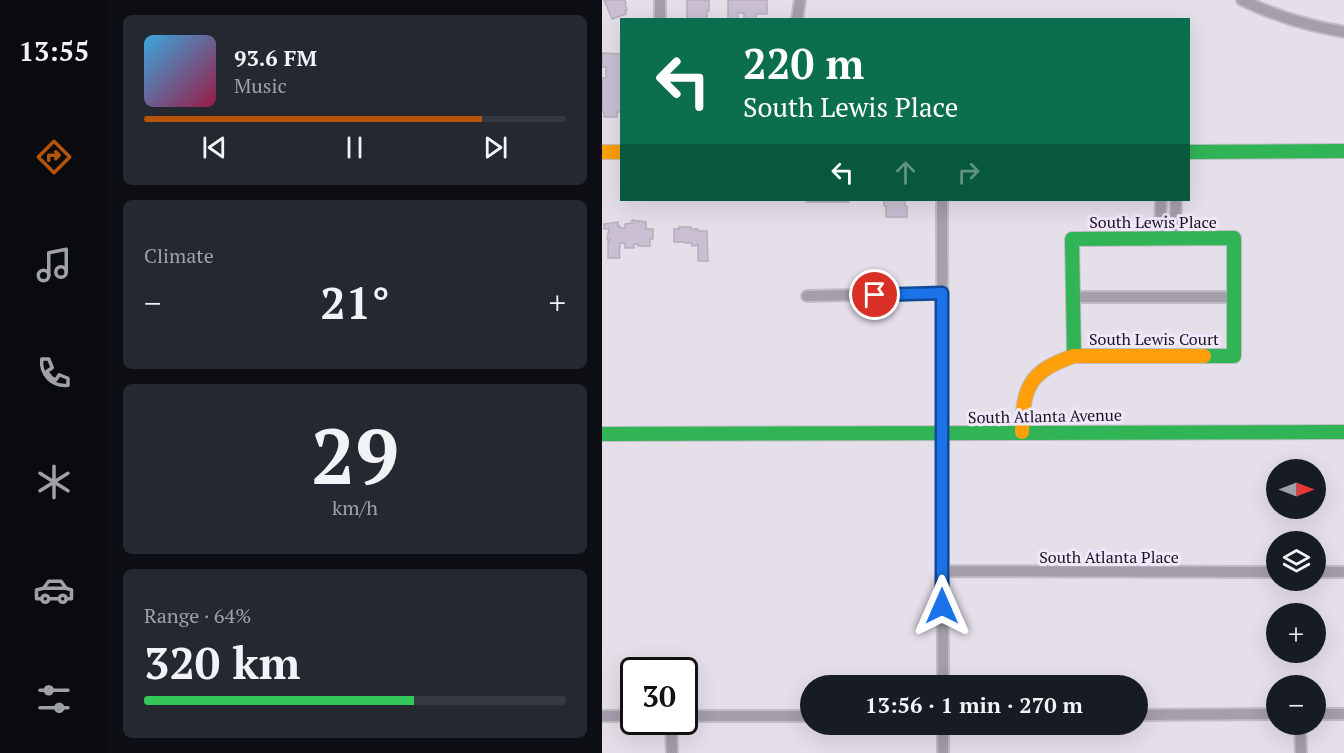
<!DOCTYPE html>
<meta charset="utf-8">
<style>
body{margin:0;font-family:"PT Serif",serif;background:#242831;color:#f1f3f6;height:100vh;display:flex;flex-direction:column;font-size:22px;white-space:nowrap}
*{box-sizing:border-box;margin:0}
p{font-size:20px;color:#9ea1a6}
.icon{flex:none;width:33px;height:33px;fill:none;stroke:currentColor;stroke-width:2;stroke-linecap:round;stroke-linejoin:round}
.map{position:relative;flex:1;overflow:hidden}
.panel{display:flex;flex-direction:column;gap:15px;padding:15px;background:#0d0f14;width:494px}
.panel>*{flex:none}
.banner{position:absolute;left:18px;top:18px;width:570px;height:183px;border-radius:0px;box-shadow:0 6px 24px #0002;background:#0b6e4f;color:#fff;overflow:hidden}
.needle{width:39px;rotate:90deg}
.controls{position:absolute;left:664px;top:459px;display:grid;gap:12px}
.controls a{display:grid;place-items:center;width:60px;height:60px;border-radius:50%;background:#171b24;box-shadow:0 6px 24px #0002;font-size:30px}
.speed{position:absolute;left:18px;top:657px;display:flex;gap:12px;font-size:30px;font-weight:700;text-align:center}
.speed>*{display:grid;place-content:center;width:78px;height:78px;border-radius:50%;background:#171b24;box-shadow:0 6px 24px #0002;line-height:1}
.speed .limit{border:3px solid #111;border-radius:9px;background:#fff;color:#111}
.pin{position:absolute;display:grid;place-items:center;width:51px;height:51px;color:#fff;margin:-26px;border:3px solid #fff;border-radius:50%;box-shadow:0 2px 6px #0007}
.me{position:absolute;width:66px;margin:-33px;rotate:0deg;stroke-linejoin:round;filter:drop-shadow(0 0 4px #0008)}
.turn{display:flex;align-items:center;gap:21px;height:126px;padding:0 24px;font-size:27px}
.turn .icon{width:78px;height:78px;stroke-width:2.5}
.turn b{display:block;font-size:42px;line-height:51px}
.lanes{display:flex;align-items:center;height:57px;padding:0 24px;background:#0003;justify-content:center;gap:30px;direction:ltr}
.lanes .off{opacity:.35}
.big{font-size:45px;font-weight:600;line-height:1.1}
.panel .tile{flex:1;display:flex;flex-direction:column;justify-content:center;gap:9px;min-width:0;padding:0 21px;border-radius:9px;background:#242831}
.panel .dial{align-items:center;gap:0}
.dial b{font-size:78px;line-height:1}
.song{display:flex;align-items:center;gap:18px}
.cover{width:72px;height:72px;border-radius:9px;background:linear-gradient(135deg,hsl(200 70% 55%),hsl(340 70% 35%))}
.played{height:6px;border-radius:3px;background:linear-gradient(90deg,#b45309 80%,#363941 80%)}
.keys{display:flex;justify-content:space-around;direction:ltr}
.heat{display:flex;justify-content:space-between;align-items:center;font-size:33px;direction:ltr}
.charge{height:9px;border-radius:4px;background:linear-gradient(90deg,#34c759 64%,#363941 0)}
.trip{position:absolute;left:198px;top:675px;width:348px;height:60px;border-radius:30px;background:#171b24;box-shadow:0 6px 24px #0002;font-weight:600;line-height:60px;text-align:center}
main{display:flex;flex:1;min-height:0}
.dock{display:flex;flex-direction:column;width:108px;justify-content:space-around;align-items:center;background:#090b0e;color:#9ea1a6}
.dock .icon{width:42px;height:42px}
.dock .current{color:#b45309}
.dock b{font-size:27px;color:#f1f3f6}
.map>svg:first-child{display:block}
</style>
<main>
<nav class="dock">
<b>13:55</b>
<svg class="icon current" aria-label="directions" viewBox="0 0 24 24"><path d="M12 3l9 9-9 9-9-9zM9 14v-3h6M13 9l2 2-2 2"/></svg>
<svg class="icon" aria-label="music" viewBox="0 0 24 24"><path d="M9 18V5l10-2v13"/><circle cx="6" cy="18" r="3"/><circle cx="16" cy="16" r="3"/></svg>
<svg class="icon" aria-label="phone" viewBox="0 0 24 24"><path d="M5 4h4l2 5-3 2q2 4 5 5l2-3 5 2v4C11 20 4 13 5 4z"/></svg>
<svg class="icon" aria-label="climate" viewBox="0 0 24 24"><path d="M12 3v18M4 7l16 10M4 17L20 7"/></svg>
<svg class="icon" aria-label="car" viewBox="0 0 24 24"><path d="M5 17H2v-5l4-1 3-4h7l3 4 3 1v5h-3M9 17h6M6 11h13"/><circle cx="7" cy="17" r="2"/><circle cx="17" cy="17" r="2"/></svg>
<svg class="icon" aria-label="filters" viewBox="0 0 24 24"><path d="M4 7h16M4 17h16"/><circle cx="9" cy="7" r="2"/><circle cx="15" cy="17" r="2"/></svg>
</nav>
<section class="panel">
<div class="tile">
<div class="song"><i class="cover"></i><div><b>93.6 FM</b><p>Music</p></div></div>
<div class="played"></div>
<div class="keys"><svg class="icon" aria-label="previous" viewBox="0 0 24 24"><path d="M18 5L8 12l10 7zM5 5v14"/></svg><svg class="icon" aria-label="pause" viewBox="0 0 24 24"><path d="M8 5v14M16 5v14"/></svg><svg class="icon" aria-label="next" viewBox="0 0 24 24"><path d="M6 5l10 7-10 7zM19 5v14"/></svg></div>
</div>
<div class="tile"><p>Climate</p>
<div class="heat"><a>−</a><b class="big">21°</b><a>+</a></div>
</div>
<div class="tile dial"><b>29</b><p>km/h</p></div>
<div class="tile"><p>Range · 64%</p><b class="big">320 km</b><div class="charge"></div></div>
</section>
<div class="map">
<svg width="743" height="753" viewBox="0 0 743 753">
<rect width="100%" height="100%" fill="#e5dfea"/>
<path fill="#cabfd3" stroke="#b5b0b8" stroke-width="1.5" d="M 2,0 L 23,0 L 24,3 L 23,4 L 25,10 L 23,11 L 24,14 L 10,19 Z
M 85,0 L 107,0 L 107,11 L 105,11 L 105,20 L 85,20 Z
M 126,0 L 165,0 L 165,14 L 154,14 L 154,20 L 142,20 L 142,13 L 136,13 L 136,20 L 126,20 Z
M 0,53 L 19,54 L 19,112 L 15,112 L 15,117 L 2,117 L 2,112 L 0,112 L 0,78 L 4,78 L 4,67 L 0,67 Z
M 204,200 L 247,200 L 247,202 L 204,202 Z
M 282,200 L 303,200 L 303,206 L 305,206 L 305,217 L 284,217 L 284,206 L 282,206 Z
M 30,220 L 44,222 L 44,229 L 51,229 L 51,239 L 48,239 L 48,246 L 36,246 L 36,244 L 32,244 L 32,248 L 23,248 L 23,243 L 18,243 L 18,248 L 17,248 L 18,258 L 6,258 L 6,241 L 8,241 L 8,239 L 5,239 L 7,229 L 2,229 L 2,224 L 16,222 L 16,226 L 18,226 L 18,228 L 23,228 L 23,224 L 30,223 Z
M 77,227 L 89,227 L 89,229 L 96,229 L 96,231 L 105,231 L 106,261 L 96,261 L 96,245 L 90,246 L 90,243 L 83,243 L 83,242 L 72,242 L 72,229 L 77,229 Z"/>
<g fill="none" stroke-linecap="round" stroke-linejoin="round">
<defs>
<path id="street" d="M 640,0 C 673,16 706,26 743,32
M 58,20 L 58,0
M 195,20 L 198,0
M 340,200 L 341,686
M 558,238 L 559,200
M 573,238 L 574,200
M 205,296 L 340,293
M 471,297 L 632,297
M 340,571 L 675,572
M 714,572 L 743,572
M 714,714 L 743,714
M 536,715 L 675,714
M 0,716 L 32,716
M 82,716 L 208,716
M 69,722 L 70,753
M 341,724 L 341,753
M 698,724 L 699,753"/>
<path id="fast" d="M 586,152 L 743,151
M 472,356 L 470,239 L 632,238 L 632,356 L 602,356
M 0,434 L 743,432"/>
<path id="slow" d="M 0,152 L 20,152
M 420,432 C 421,387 427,371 472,356 L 602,356"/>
</defs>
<use href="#street" stroke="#c0bcc4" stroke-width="14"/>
<use href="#fast" stroke="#c0bcc4" stroke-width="16"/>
<use href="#slow" stroke="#c0bcc4" stroke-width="16"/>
<use href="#street" stroke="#a59eab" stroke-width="10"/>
<use href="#fast" stroke="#30b455" stroke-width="14"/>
<use href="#slow" stroke="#ff9f0a" stroke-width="14"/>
</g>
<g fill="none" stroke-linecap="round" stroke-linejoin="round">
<defs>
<path id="route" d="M 273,295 L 340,293 L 340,606"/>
</defs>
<use href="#route" stroke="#114b97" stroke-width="15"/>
<use href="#route" stroke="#1a73e8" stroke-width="10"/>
</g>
<g text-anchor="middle" stroke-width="6" stroke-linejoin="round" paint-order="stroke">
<g font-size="16" fill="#1a161d" stroke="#f2e8fb">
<text x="551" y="228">South Lewis Place</text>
<text x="552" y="345">South Lewis Court</text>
<text transform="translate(443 416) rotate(-1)" y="6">South Atlanta Avenue</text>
<text x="507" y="563">South Atlanta Place</text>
</g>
</g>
</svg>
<div class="controls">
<a><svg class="needle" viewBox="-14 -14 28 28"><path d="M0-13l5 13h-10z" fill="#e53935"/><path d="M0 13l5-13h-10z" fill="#9ea1a6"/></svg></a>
<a><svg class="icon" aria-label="layers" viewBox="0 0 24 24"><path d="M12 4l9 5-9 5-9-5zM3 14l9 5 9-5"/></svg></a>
<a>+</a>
<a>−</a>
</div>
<div class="speed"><div class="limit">30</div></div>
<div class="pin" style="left:273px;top:295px;background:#d93025"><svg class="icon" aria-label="arrive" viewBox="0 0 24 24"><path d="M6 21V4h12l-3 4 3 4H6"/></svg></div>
<svg class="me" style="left:340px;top:606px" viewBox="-20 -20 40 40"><path d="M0-17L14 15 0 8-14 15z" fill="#1a73e8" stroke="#fff" stroke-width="4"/></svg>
<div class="trip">13:56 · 1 min · 270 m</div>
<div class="banner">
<div class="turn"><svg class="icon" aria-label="left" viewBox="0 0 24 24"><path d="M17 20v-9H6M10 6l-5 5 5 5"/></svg><div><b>220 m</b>South Lewis Place</div></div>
<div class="lanes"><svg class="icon" aria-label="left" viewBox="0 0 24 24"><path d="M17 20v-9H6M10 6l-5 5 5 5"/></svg><svg class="icon off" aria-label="ahead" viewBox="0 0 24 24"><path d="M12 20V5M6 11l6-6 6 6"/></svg><svg class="icon off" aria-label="right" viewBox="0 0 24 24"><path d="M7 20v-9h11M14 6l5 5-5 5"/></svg></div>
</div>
</div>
</main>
